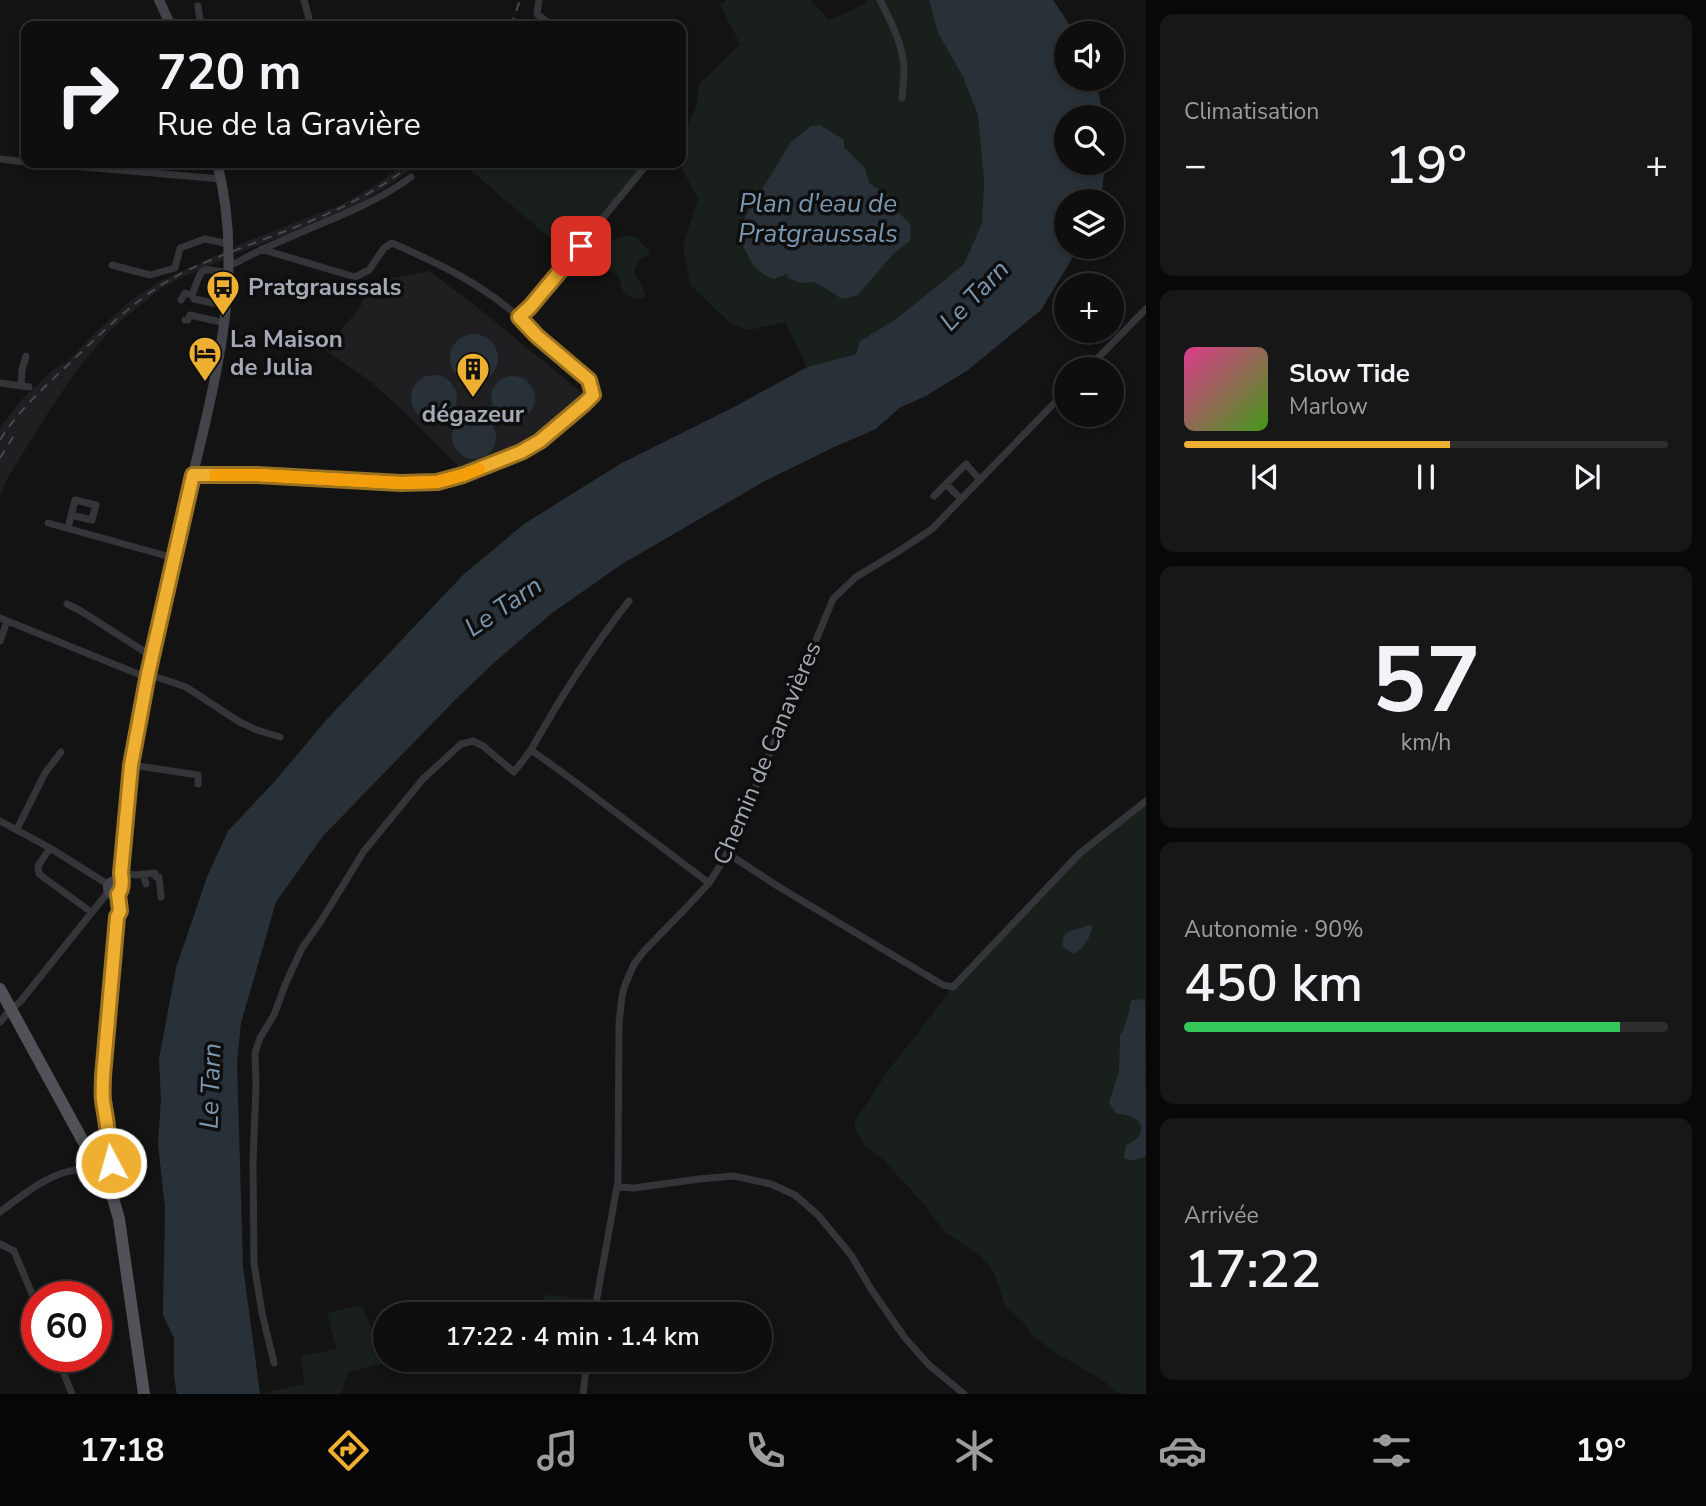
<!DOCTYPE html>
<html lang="fr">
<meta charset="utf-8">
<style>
body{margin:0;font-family:"Nunito Sans",sans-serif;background:#171718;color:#f1f3f6;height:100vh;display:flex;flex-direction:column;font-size:26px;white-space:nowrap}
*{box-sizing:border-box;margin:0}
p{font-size:23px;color:#9b9c9e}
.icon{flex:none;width:38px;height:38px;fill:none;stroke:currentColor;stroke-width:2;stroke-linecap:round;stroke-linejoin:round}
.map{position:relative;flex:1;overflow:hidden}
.panel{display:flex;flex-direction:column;gap:14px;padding:14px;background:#080808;width:560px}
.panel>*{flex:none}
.guide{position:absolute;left:21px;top:21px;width:665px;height:147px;border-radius:14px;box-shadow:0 4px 10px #0003,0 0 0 2px #2e2e2f;background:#0e0e0f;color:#f1f3f6;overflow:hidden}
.fabs{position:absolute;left:1054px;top:21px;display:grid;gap:14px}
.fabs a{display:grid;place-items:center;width:70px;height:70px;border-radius:50%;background:#0e0e0f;box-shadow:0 4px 10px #0003,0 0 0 2px #2e2e2f;font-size:35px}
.speed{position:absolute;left:21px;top:1281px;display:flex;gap:14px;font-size:35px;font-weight:700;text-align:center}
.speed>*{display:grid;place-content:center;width:91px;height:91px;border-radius:50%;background:#0e0e0f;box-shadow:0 4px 10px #0003,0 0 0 2px #2e2e2f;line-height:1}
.speed .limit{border:10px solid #d22;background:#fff;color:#111}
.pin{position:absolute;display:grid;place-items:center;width:60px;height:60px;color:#fff;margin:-30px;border-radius:14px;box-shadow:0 4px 10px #0006}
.me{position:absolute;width:77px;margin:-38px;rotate:354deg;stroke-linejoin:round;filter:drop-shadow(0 0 5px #0008)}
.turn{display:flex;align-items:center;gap:24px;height:147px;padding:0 21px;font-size:32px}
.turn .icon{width:91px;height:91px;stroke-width:2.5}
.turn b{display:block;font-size:49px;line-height:60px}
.big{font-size:52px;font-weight:600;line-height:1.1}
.panel .tile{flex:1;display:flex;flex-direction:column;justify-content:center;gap:10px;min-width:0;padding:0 24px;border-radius:14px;background:#171718}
.panel .dial{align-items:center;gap:0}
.dial b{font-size:91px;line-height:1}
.song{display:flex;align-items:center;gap:21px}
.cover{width:84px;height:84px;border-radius:10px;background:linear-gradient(135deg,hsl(330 70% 55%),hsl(100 70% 35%))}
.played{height:7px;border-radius:4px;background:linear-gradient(90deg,#efaf30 55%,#2e2e2f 55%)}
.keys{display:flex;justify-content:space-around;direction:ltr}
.heat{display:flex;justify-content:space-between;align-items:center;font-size:38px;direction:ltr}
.charge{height:10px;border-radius:5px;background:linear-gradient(90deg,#34c759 90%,#2e2e2f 0)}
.trip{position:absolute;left:373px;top:1302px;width:399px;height:70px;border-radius:35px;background:#0e0e0f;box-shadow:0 4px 10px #0003,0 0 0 2px #2e2e2f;font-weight:600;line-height:70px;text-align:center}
.dock{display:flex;height:112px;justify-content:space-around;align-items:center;background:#060606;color:#9b9c9e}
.dock .icon{width:49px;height:49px}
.dock .active{color:#efaf30}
.dock b{font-size:32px;color:#f1f3f6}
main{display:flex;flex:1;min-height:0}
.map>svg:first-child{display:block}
</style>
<main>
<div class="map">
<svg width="1146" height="1394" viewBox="0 0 1146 1394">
<rect width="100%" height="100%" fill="#131314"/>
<path fill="#1f1f21" d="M 406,163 L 419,163 L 395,181 L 361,203 L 322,221 L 235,254 L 235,246 L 338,206 L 376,185 Z
M 224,252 L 225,259 L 180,278 L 158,291 L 122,320 L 107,334 L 79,367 L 53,405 L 8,477 L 0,496 L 0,427 L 24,397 L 54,369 L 68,361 L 98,330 L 130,301 L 162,280 Z
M 429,271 L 482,311 L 582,393 L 560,415 L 500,456 L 461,469 L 402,410 L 366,378 L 325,350 L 361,306 L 365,283 Z"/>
<path fill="#191f1a" d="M 726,0 L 811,0 L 829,20 L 865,4 L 868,0 L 929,0 L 938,33 L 963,77 L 978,115 L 984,181 L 982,223 L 964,264 L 896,319 L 860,341 L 856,354 L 807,367 L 785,322 L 750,330 L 732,325 L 690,285 L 683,246 L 698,199 L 679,163 L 681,163 L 681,140 L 697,105 L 698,89 L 702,81 L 740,44 L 720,5 Z
M 462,163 L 644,163 L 570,255 Z
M 626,235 L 637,238 L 649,251 L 649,255 L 639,259 L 634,271 L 645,292 L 645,296 L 640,299 C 623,296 623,294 619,277 L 601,265 L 601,257 L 613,239 Z
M 1146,801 L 1146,1394 L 1121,1394 L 1115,1391 L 1105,1382 L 1053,1351 L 1031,1335 L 1024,1323 L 1005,1306 L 997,1281 L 992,1269 L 980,1256 L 945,1232 L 920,1200 L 884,1160 L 865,1146 L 857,1133 L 854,1123 L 888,1071 L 953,987 L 1061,872 Z
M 544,1295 L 592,1299 L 590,1314 L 543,1314 Z
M 362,1305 L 385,1363 L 348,1372 L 341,1394 L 260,1394 L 304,1384 L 301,1356 L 337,1349 L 327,1313 Z"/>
<path fill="#293138" d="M 929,0 L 1053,0 L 1075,33 L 1066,33 L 1066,79 L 1096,79 L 1103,117 L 1066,117 L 1066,163 L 1105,163 L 1102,192 L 1100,201 L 1066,201 L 1066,247 L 1079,247 L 1041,310 L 968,370 L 926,396 L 899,408 L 876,429 L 832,448 L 765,481 L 622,564 L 552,613 L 497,660 L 456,699 L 323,836 L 276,902 L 241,1023 L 237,1063 L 243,1266 L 260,1394 L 177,1394 L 174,1377 L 174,1338 L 163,1315 L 165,1208 L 158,1144 L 161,1099 L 159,1059 L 176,968 L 207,877 L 228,831 L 275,781 L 328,718 L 463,575 L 524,524 L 620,464 L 734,407 L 807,367 L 856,354 L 860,341 L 896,319 L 964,264 L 982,223 L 984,181 L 978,115 L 963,77 L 938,33 Z
M 820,125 L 844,140 L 844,148 C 853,154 854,160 864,166 L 870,184 L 892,197 L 892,206 L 911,225 L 910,241 L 894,253 L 858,295 L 842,299 L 817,283 L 812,282 L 800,283 L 788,278 L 787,274 L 774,279 L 764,275 L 753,265 L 743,246 L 740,235 L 745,217 L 791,142 L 811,126 Z
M450 358a24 24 0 1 1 48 0a24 24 0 1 1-48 0Z
M411 398a23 23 0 1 1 46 0a23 23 0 1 1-46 0Z
M491 398a22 22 0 1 1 44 0a22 22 0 1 1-44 0Z
M452 437a22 22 0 1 1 44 0a22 22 0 1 1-44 0Z
M 1088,925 L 1092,926 C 1092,936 1082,951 1073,954 L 1063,947 C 1059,929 1077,931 1088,925 Z
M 1140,999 L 1145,1002 L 1146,1156 C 1138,1159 1133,1163 1124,1158 L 1126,1146 C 1130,1142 1138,1139 1140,1134 C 1146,1119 1127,1114 1116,1114 L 1109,1102 L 1119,1072 L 1120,1035 L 1124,1029 L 1129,1012 L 1130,1003 L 1132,1000 Z"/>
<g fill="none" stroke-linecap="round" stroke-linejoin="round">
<path stroke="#343539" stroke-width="7" d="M 304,0 L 311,26
M 539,0 L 537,14 L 553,26
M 880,0 C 891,22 903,44 904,69 C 904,79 903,88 902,98
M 198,6 L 201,26
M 0,159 L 26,162
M 40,163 L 221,179
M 261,249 L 355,277 L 369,270 L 384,248 L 392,243 C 440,264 480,283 519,317 L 530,307 L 648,163
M 230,264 L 236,263 C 293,230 358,216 411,177
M 112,265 L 150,275 L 175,268 L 180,248 L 205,239 L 229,244
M 192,295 C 204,265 197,268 230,273
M 181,300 L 185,293 L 192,295 L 194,299 L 227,306
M 185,320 L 188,320 L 190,315 L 225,323
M 1087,369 L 1146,309
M 0,383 L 29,387
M 21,386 L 22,370 L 26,356
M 193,475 L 257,475 L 401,483 L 437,482 L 463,475 L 521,452 L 539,441 L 585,403 L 592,395 L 589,380 L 537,336 L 519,317
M 946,484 L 961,499
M 934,496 L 966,464 L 980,480
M 48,523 L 174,558
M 68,528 L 75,500 L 96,505 L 92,520 L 71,515
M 629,601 C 592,648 560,698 531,750 L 570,778 L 709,883
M 67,604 L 81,611 L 153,657
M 0,618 L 148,678
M 0,641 L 7,621
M 148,674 L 186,687 L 238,721 L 257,730 L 280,737
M 132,765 L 198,775 L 198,784
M 0,821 L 50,848 L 109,885
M 17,829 L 45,773 L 61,752
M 50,848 L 38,866 L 39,874 L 91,912
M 727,853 L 779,887 L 943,985 L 953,987 L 1080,853 L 1146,801
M 121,873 L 135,875 L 155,873 L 156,877 L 159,877 L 161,897
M 143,874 L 146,884
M 0,1022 L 11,1009 L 20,1002 L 109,891
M 617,1187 L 634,1188 L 699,1179 L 734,1176 L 771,1184 L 795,1195 L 818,1215 L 851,1255 L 871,1289 L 905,1338 L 929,1365 L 964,1394
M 0,1212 C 24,1194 52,1170 84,1169
M 0,1244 L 14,1251 L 37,1306
M 594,1314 L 618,1181 L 619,1024 L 622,996 L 625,985 L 634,964 L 644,951 L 687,907 L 709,883 L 723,861 L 735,837 L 833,599 L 856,577 L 899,551 L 932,529 L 1066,391
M 57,1356 L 72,1394
M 274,1363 L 262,1313 L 254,1263 L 253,1162 L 256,1085 L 255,1053 L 260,1038 L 274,1015 L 285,985 L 302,948 L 321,921 L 364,851 L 423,779 L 461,744 L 473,741 L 483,746 L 514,772 L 531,750
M 583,1394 L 587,1360"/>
<path stroke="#424449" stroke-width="10" d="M 159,0 L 171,26
M108 888a7 7 0 1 1 14 0a7 7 0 1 1-14 0Z
M 121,885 L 122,880 L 121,873 C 125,838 127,802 131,767 C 135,738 142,708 147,679 C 162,607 179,537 195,466 C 219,365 244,266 217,163
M 103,1153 C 112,1137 105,1117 103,1100 C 102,1092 103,1084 103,1076 L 117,917 L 120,911 L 118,894"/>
<path stroke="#505258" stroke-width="12" d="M 0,989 L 90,1154
M83 1166a14 14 0 1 1 28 0a14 14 0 1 1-28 0Z
M 104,1178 L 111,1191 L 119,1219 L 144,1394"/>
<path stroke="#47494e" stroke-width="2" stroke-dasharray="9 7" stroke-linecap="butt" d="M 511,26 L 520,0
M 0,440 C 20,408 48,384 75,358 C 110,325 144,291 188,270 C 264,235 347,217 413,163
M 0,458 L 15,434"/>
</g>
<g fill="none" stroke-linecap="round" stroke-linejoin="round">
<defs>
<path id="route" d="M 111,1163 L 110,1159 L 103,1153 C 112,1137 105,1117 103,1100 C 102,1092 103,1084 103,1076 L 117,917 L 120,911 L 118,894 C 123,889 122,879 121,873 L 131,765 L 148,674 L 193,475 L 257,475 L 401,483 L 437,482 L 463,475 L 521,452 L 540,441 L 585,403 L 593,395 L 589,380 L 537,336 L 519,317 L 530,307 L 581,246"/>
</defs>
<use href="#route" stroke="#9b721f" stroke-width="18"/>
<use href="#route" stroke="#efaf30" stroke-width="12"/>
<path stroke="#f59e0b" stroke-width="12" d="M 215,475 L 257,475 L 401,483 L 437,482 L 463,475 L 479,469"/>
</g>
<defs>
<symbol id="bus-pin" viewBox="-11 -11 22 30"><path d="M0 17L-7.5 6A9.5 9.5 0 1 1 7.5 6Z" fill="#efaf30" stroke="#0e0e0f"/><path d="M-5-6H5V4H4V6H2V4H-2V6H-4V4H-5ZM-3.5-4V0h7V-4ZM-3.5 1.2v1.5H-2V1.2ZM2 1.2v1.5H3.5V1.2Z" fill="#111"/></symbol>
<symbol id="hotel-pin" viewBox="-11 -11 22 30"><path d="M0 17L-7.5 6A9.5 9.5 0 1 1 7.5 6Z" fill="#efaf30" stroke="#0e0e0f"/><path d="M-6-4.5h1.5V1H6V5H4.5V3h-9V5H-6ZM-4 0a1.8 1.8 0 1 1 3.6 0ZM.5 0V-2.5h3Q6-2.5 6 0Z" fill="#111"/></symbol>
<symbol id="building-pin" viewBox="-11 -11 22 30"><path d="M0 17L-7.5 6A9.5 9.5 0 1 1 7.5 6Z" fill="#efaf30" stroke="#0e0e0f"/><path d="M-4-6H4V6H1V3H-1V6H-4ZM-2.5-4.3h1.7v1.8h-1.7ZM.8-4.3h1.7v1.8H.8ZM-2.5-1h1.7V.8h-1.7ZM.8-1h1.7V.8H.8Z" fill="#111"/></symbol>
</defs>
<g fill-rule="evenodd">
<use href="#bus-pin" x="204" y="268" width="38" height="52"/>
<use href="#hotel-pin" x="186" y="334" width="38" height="52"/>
<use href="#building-pin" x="454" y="350" width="38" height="52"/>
</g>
<g text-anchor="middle" stroke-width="7" stroke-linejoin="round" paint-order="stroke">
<g font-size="24" font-weight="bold" fill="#a4a9b5" stroke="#0e0e0f" text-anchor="start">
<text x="248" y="295">Pratgraussals</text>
<text x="230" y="347">La Maison<tspan x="230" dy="28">de Julia</tspan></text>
<text x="473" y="422" text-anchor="middle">dégazeur</text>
</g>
<g font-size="24" fill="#a4a9b5" stroke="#0e0e0f">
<text transform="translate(767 753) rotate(-67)" y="8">Chemin de Canavières</text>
</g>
<g font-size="26" font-style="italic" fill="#7b97b0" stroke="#0e0e0f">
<text x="818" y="212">Plan d'eau de<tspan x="818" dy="30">Pratgraussals</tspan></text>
<text transform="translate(974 295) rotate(-46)" y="9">Le Tarn</text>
<text transform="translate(503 606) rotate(-34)" y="9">Le Tarn</text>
<text transform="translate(210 1086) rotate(-88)" y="9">Le Tarn</text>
</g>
</g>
</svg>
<div class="fabs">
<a><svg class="icon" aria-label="sound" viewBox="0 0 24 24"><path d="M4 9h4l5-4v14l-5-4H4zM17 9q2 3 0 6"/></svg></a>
<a><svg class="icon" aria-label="search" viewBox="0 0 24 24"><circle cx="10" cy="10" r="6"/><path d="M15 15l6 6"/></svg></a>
<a><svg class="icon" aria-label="layers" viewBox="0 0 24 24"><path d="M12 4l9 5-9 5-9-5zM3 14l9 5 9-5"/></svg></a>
<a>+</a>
<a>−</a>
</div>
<div class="speed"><div class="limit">60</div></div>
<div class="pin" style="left:581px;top:246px;background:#d93025"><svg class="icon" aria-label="arrive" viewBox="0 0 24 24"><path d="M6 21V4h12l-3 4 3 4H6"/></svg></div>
<svg class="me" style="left:111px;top:1163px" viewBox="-20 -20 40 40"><circle r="17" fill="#efaf30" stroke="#fff" stroke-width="3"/><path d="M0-11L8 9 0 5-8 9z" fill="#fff"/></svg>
<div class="trip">17:22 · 4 min · 1.4 km</div>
<div class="guide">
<div class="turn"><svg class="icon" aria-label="right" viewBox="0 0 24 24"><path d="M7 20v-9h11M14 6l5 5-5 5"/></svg><div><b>720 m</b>Rue de la Gravière</div></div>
</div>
</div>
<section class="panel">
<div class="tile"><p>Climatisation</p>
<div class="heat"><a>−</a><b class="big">19°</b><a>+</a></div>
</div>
<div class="tile">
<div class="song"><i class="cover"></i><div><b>Slow Tide</b><p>Marlow</p></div></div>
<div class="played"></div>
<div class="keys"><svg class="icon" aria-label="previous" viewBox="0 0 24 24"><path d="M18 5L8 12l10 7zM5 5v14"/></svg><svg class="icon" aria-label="pause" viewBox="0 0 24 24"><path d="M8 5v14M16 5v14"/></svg><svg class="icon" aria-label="next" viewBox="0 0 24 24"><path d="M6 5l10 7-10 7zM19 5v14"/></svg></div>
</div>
<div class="tile dial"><b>57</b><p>km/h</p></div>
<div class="tile"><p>Autonomie · 90%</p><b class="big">450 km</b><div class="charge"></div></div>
<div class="tile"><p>Arrivée</p><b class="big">17:22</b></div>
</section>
</main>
<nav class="dock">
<b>17:18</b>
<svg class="icon active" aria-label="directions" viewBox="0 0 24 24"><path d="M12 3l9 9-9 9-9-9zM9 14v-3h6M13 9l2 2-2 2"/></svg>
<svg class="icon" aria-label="music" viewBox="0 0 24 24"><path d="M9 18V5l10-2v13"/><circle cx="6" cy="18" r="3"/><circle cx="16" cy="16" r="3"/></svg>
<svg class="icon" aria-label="phone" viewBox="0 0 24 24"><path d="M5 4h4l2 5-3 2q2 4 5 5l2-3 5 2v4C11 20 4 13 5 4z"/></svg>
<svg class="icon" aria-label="climate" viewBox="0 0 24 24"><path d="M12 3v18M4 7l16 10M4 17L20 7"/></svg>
<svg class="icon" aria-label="car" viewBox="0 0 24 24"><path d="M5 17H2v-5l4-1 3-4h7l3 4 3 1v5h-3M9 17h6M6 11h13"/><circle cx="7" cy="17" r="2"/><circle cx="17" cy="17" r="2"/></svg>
<svg class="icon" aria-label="filters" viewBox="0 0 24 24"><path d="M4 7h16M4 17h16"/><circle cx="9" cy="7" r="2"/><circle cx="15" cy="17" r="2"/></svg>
<b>19°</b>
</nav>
